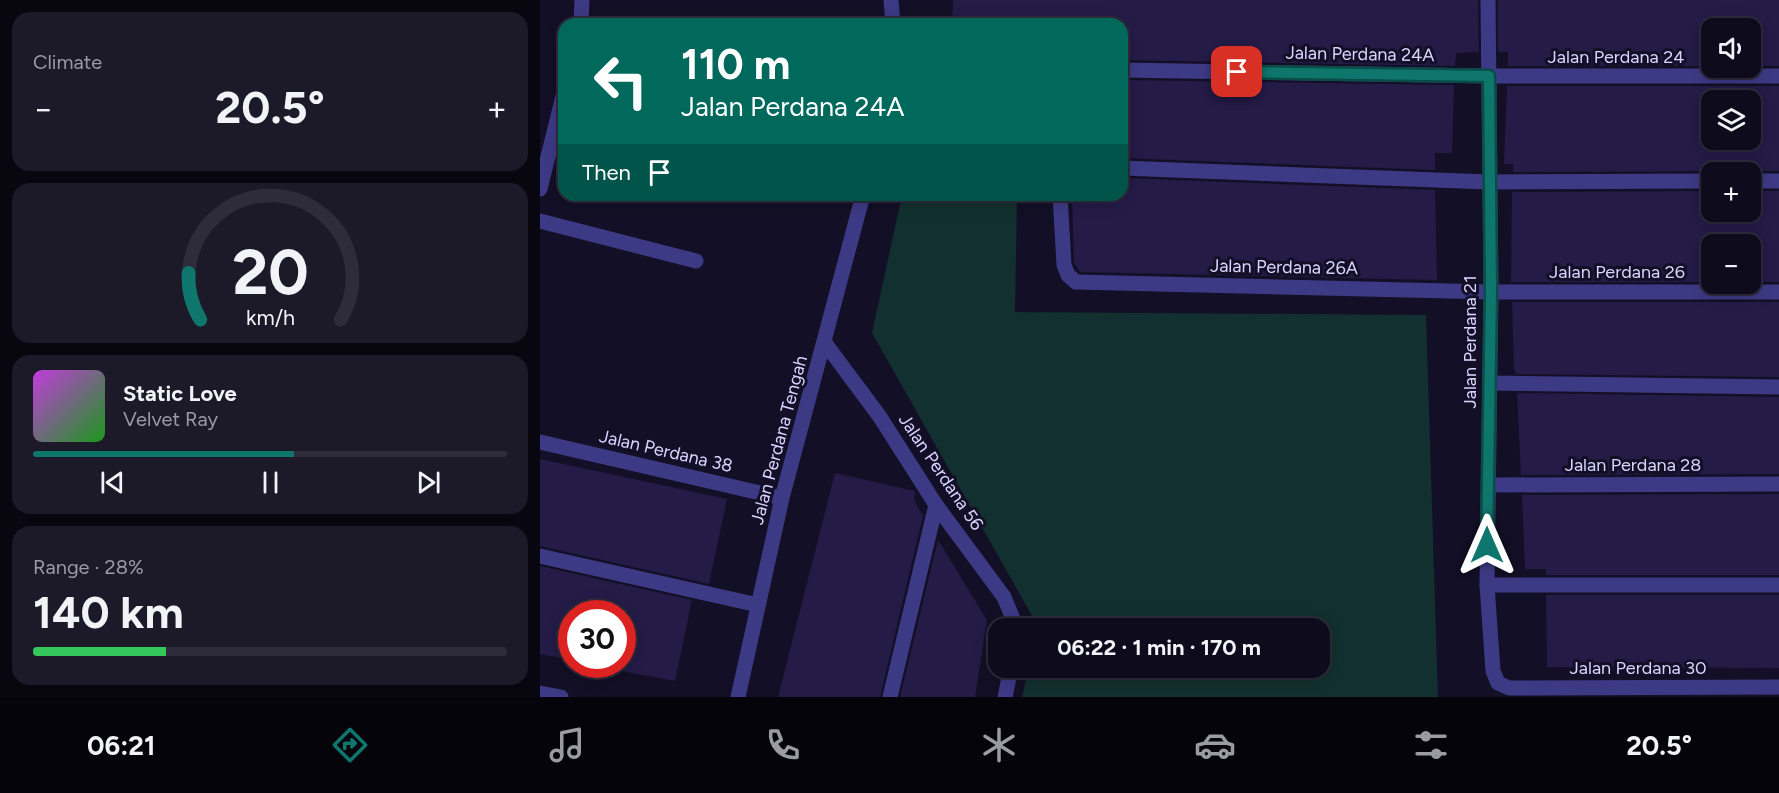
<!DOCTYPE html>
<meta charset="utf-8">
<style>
body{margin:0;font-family:Figtree,sans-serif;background:#1c1929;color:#f1f3f6;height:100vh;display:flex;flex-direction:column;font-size:22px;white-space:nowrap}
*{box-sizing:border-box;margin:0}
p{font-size:20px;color:#9b9ba3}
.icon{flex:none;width:33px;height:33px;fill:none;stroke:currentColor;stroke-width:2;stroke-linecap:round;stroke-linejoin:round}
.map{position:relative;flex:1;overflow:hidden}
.drawer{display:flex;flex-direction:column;gap:12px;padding:12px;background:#08060f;width:540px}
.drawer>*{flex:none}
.guide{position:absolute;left:18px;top:18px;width:570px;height:183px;border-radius:18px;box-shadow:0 3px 15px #0003,0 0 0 2px #2e2b3b;background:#00695c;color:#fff;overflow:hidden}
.buttons{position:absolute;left:1161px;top:18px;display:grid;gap:12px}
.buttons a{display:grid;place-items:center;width:60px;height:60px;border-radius:12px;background:#0e0b1c;box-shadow:0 3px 15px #0003,0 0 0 2px #2e2b3b;font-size:30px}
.speed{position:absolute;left:18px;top:600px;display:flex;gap:12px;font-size:30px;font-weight:700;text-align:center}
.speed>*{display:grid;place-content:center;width:78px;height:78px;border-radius:50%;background:#0e0b1c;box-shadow:0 3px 15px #0003,0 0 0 2px #2e2b3b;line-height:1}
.speed .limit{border:9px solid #d22;background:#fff;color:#111}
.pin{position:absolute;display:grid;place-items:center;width:51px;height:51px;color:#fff;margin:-26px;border-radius:12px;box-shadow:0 3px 9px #0006}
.me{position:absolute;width:66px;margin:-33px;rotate:0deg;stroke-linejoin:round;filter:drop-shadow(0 0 4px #0008)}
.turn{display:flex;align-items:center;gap:21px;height:126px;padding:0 24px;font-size:27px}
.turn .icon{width:78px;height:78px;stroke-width:2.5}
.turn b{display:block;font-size:42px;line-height:51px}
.then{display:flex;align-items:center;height:57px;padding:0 24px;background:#0003;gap:12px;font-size:22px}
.big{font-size:45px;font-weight:700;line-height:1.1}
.drawer .card{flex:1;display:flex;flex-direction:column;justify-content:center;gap:9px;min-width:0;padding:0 21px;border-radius:18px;background:#1c1929}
.drawer .dial{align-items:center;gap:0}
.dial svg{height:156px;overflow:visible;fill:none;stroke:#2e2b3b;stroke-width:7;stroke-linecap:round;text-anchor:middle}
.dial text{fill:#f1f3f6;stroke:none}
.song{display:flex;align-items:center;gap:18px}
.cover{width:72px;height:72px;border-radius:9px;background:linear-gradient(135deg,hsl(290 70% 55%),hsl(120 70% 35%))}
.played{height:6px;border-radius:3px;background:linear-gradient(90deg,#0f766e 55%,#2e2b3b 55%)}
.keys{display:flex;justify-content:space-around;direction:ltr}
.heat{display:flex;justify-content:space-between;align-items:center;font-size:33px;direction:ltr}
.charge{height:9px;border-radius:4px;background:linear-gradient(90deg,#34c759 28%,#2e2b3b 0)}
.trip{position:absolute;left:448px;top:618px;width:342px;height:60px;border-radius:18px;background:#0e0b1c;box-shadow:0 3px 15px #0003,0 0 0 2px #2e2b3b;font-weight:700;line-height:60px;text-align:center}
.dock{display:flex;height:96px;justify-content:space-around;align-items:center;background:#06040b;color:#9b9ba3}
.dock .icon{width:42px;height:42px}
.dock .active{color:#0f766e}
.dock b{font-size:27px;color:#f1f3f6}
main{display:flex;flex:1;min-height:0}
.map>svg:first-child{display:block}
</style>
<main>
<section class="drawer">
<div class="card"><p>Climate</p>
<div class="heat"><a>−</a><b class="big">20.5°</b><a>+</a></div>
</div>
<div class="card dial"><svg viewBox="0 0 100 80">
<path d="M14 69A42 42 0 1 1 86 69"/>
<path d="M14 69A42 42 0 0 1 8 45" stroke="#0f766e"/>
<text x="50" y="56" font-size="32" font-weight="700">20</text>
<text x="50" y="72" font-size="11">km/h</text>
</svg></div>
<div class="card">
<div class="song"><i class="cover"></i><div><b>Static Love</b><p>Velvet Ray</p></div></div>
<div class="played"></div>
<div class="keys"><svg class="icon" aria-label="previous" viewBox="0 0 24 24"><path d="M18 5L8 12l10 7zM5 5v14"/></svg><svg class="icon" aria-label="pause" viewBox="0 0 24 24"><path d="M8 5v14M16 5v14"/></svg><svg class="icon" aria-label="next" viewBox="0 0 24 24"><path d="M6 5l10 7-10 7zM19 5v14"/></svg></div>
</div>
<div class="card"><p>Range · 28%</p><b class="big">140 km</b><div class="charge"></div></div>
</section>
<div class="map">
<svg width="1239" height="697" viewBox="0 0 1239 697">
<rect width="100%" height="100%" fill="#130f26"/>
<path fill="#12302f" d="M 362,195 L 477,195 L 475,312 L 886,315 L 898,697 L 482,697 L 489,668 L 780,668 L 780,628 L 499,628 L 332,333 Z"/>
<path fill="#241b47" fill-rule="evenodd" d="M 413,0 L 938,0 L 939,52 L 916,53 L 915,66 L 582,60 L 582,24 L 412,24 Z
M 958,0 L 1239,0 L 1239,66 L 1210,66 L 1210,28 L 1172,28 L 1172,66 L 968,66 L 968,52 L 958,52 Z
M 582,80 L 914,85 L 912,153 L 895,153 L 895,170 L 582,158 Z
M 967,86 L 1239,86 L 1239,171 L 973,172 L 973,164 L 964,164 ZM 1172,100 L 1210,100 L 1210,140 L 1172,140 Z
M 582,178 L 895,190 L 897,280 L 540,272 L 534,263 L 532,197 L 582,196 Z
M 1172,191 L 1172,212 L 1210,212 L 1210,191 L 1239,191 L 1239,282 L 1210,282 L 1210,244 L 1172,244 L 1172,282 L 971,282 L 972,192 Z
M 972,302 L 1239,302 L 1239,377 L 977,374 L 974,370 Z
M 977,393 L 1239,397 L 1239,474 L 981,475 Z
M 0,459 L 187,499 L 169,584 L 0,546 Z
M 295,473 L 375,491 L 374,500 L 383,516 L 340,697 L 238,697 Z
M 1239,494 L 1239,575 L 1006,575 L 1006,569 L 985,569 L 982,495 Z
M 398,540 L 447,620 L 435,697 L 360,697 Z
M 0,566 L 152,600 L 135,681 L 82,671 L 82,614 L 32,614 L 32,660 L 0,654 Z
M 1006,595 L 1239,595 L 1239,668 L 1007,667 Z"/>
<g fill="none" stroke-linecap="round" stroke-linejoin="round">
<path stroke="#3d3a85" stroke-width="15" d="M 582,168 L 949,182 L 1172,181
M 1210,181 L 1239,181
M 520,195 L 524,265 L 528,275 L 536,282
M 950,383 L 1239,387
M 0,556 L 218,605
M 947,585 L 1239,585
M 350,697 L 396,505"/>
<path stroke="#3d3a85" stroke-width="15" d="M 351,0 L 353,24
M 948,0 L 951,292 L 947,585 L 953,671 L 958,683 L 969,688 L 1239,687
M 41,24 L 42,0
M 582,70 L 949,76 L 1239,76
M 0,189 L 24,92
M 0,221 L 156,261
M 536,282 L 951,292 L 1239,292
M 285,343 L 340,417 L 396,505 L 464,597 L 473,619 L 473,628
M 0,442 L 242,498
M 948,485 L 1239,484
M 0,693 L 21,697
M 198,697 L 242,498 L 323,195
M 465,697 L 471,668"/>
</g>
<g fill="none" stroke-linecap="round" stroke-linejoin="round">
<defs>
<path id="route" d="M 697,72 L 949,76 L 951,292 L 947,545"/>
</defs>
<use href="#route" stroke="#0a4d48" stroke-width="15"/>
<use href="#route" stroke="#0f766e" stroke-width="10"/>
</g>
<g text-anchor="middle" stroke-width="6" stroke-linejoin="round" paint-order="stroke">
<g font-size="18" fill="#d9d4ff" stroke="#130f26">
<text transform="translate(820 54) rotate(1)" y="6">Jalan Perdana 24A</text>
<text x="1076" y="63">Jalan Perdana 24</text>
<text transform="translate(744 267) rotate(1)" y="6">Jalan Perdana 26A</text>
<text x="1077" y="278">Jalan Perdana 26</text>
<text transform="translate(930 342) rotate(-90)" y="6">Jalan Perdana 21</text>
<text transform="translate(239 440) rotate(-75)" y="6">Jalan Perdana Tengah</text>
<text transform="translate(126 451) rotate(13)" y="6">Jalan Perdana 38</text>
<text x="1093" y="471">Jalan Perdana 28</text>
<text transform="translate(401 472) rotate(56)" y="6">Jalan Perdana 56</text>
<text x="1098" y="674">Jalan Perdana 30</text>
</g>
</g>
</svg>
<div class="buttons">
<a><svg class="icon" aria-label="sound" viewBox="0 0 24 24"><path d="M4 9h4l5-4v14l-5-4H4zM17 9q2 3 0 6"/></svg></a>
<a><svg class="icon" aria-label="layers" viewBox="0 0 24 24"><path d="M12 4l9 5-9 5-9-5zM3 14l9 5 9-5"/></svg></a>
<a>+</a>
<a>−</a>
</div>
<div class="speed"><div class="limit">30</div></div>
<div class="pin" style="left:697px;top:72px;background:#d93025"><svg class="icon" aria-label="arrive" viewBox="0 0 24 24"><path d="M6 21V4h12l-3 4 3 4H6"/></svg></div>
<svg class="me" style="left:947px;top:545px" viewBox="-20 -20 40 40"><path d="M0-17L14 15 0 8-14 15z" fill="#0f766e" stroke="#fff" stroke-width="4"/></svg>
<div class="trip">06:22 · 1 min · 170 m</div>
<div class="guide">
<div class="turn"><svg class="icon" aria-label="left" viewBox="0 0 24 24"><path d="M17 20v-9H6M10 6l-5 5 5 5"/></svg><div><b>110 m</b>Jalan Perdana 24A</div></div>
<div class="then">Then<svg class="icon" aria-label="arrive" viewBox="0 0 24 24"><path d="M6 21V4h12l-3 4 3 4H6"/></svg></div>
</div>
</div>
</main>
<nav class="dock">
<b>06:21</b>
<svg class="icon active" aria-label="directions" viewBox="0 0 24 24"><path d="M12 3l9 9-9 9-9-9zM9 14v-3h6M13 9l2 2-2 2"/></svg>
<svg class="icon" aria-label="music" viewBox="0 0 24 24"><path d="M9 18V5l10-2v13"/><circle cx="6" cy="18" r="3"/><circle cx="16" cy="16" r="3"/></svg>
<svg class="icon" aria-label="phone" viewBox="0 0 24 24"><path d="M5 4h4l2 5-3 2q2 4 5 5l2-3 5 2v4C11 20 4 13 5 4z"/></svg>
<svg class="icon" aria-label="climate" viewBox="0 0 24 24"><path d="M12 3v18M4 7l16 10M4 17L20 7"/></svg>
<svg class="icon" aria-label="car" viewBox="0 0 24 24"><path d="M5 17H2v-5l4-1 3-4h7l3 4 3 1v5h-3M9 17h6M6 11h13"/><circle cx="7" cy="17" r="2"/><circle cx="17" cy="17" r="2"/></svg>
<svg class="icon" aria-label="filters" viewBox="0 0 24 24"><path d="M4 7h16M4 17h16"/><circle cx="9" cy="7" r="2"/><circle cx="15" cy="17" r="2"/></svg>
<b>20.5°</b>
</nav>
